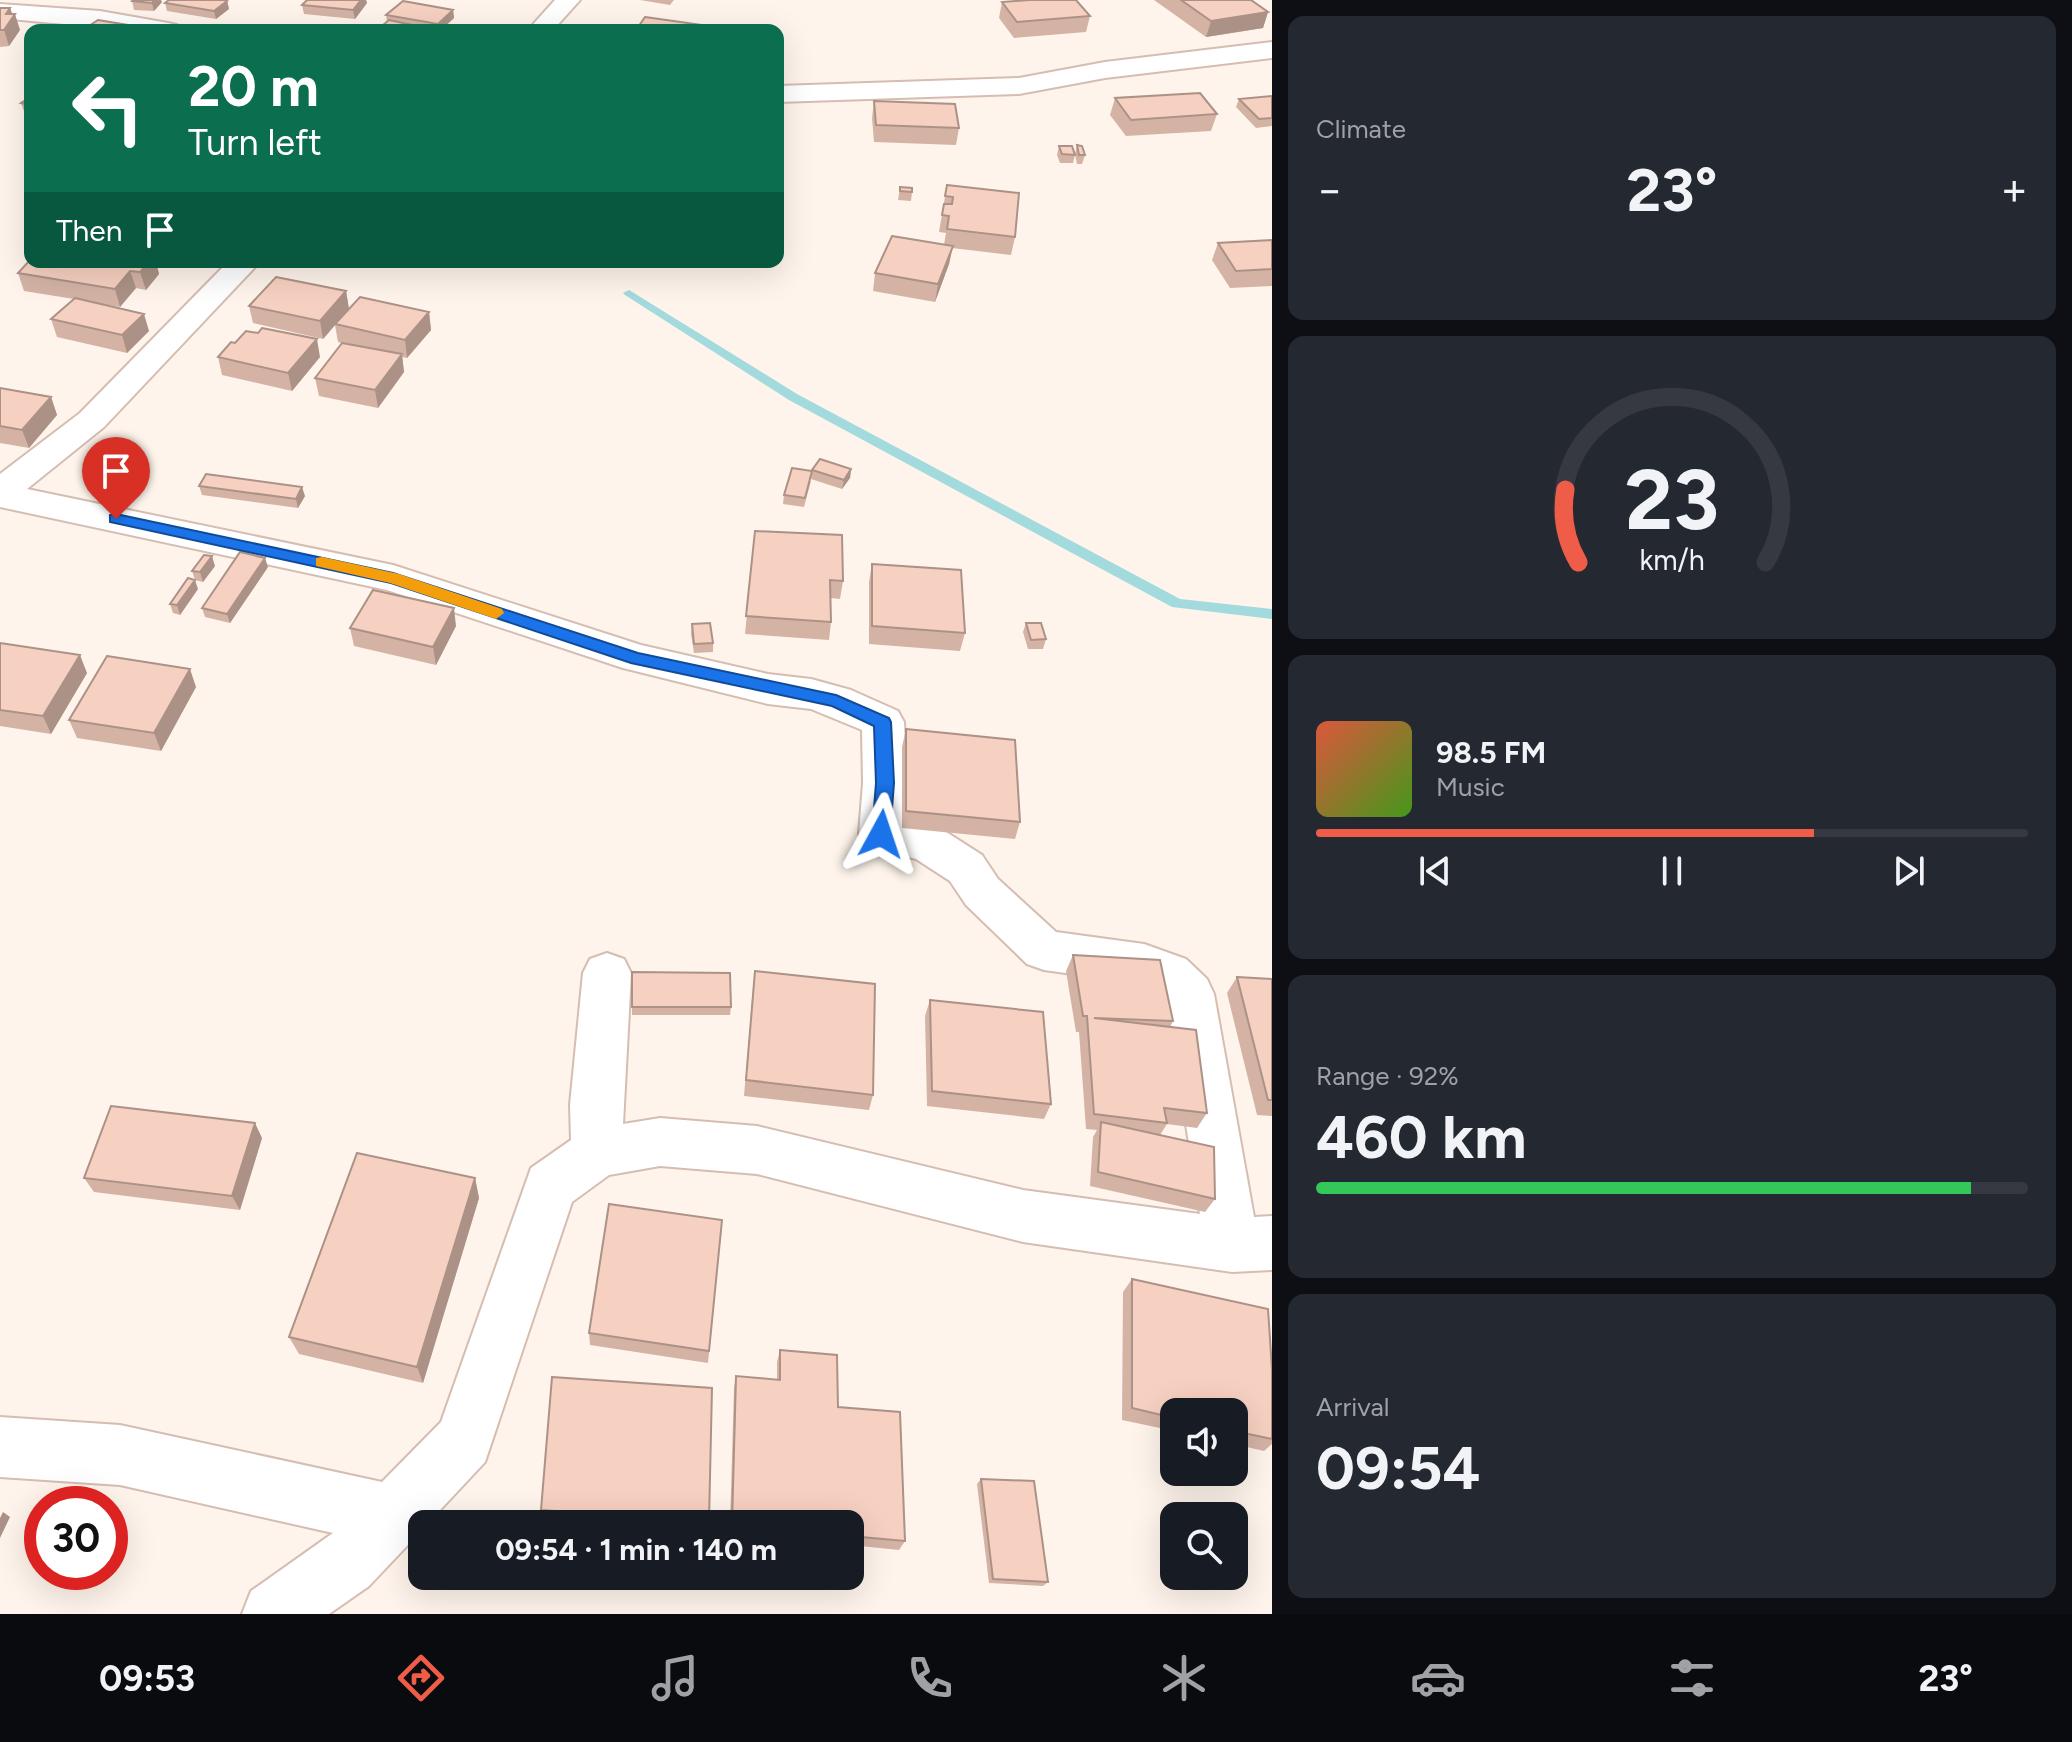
<!DOCTYPE html>
<meta charset="utf-8">
<style>
body{margin:0;font-family:Figtree,sans-serif;background:#242831;color:#f1f3f6;height:100vh;display:flex;flex-direction:column;font-size:30px;white-space:nowrap}
*{box-sizing:border-box;margin:0}
p{font-size:26px;color:#9ea1a6}
.icon{flex:none;width:44px;height:44px;fill:none;stroke:currentColor;stroke-width:2;stroke-linecap:round;stroke-linejoin:round}
.map{position:relative;flex:1;overflow:hidden}
.side{display:flex;flex-direction:column;gap:16px;padding:16px;background:#0d0f14;width:800px}
.side>*{flex:none}
.banner{position:absolute;left:24px;top:24px;width:760px;height:244px;border-radius:16px;box-shadow:0 8px 32px #0002;background:#0b6e4f;color:#fff;overflow:hidden}
.tools{position:absolute;left:1160px;top:1398px;display:grid;gap:16px}
.tools a{display:grid;place-items:center;width:88px;height:88px;border-radius:16px;background:#171b24;box-shadow:0 8px 32px #0002;font-size:40px}
.speed{position:absolute;left:24px;top:1486px;display:flex;gap:16px;font-size:40px;font-weight:700;text-align:center}
.speed>*{display:grid;place-content:center;width:104px;height:104px;border-radius:50%;background:#171b24;box-shadow:0 8px 32px #0002;line-height:1}
.speed .limit{border:12px solid #d22;background:#fff;color:#111}
.pin{position:absolute;display:grid;place-items:center;width:68px;height:68px;color:#fff;margin:-82px -34px;border-radius:50% 50% 50% 0;rotate:-45deg;box-shadow:0 0 8px #0007}
.pin .icon{rotate:45deg}
.me{position:absolute;width:88px;margin:-44px;rotate:5deg;stroke-linejoin:round;filter:drop-shadow(0 0 6px #0008)}
.turn{display:flex;align-items:center;gap:28px;height:168px;padding:0 32px;font-size:36px}
.turn .icon{width:104px;height:104px;stroke-width:2.5}
.turn b{display:block;font-size:56px;line-height:68px}
.then{display:flex;align-items:center;height:76px;padding:0 32px;background:#0003;gap:16px;font-size:30px}
.big{font-size:60px;font-weight:700;line-height:1.1}
.side .card{flex:1;display:flex;flex-direction:column;justify-content:center;gap:12px;min-width:0;padding:0 28px;border-radius:16px;background:#242831}
.side .dial{align-items:center;gap:0}
.dial svg{height:208px;overflow:visible;fill:none;stroke:#363941;stroke-width:7;stroke-linecap:round;text-anchor:middle}
.dial text{fill:#f1f3f6;stroke:none}
.song{display:flex;align-items:center;gap:24px}
.cover{width:96px;height:96px;border-radius:12px;background:linear-gradient(135deg,hsl(10 70% 55%),hsl(100 70% 35%))}
.played{height:8px;border-radius:4px;background:linear-gradient(90deg,#ef5c48 70%,#363941 70%)}
.keys{display:flex;justify-content:space-around;direction:ltr}
.heat{display:flex;justify-content:space-between;align-items:center;font-size:44px;direction:ltr}
.charge{height:12px;border-radius:6px;background:linear-gradient(90deg,#34c759 92%,#363941 0)}
.trip{position:absolute;left:408px;top:1510px;width:456px;height:80px;border-radius:16px;background:#171b24;box-shadow:0 8px 32px #0002;font-weight:700;line-height:80px;text-align:center}
.menu{display:flex;height:128px;justify-content:space-around;align-items:center;background:#090b0e;color:#9ea1a6}
.menu .icon{width:56px;height:56px}
.menu .active{color:#ef5c48}
.menu b{font-size:36px;color:#f1f3f6}
main{display:flex;flex:1;min-height:0}
.map>svg:first-child{display:block}
</style>
<main>
<div class="map">
<svg width="1272" height="1614" viewBox="0 0 1272 1614">
<rect width="100%" height="100%" fill="#fef4eb"/>
<g fill="none" stroke-linecap="round" stroke-linejoin="round">
<path fill="#a2dadd" fill-rule="evenodd" d="M 629,290 L 797,394 L 1180,599 L 1272,609 L 1272,619 L 1172,607 L 789,400 L 625,295 L 623,293 Z"/>
<defs>
<path id="street" d="M 555,0 L 580,0 L 553,30 L 528,30 Z
M 0,4 L 100,11 L 168,23 L 177,25 L 180,30 L 127,30 L 0,18 Z
M 1272,42 L 1272,58 L 1105,78 L 1019,94 L 778,102 L 778,86 L 1019,78 L 1105,62 Z
M 228,262 L 255,262 L 257,265 L 104,427 L 27,489 L 393,565 L 641,645 L 768,674 L 811,679 L 851,690 L 898,711 L 904,722 L 907,783 L 904,821 L 943,830 L 982,855 L 998,879 L 1056,932 L 1144,944 L 1186,959 L 1207,979 L 1214,994 L 1254,1217 L 1272,1216 L 1272,1270 L 1232,1272 L 1023,1242 L 757,1174 L 660,1166 L 609,1175 L 572,1202 L 485,1462 L 427,1524 L 422,1524 L 422,1530 L 369,1586 L 329,1614 L 242,1614 L 251,1591 L 333,1533 L 120,1485 L 0,1477 L 0,1417 L 120,1425 L 382,1482 L 441,1422 L 531,1168 L 571,1140 L 570,1105 L 583,973 L 590,959 L 607,953 L 624,959 L 631,973 L 623,1124 L 660,1118 L 757,1126 L 1023,1190 L 1200,1214 L 1167,1003 L 1152,987 L 1143,984 L 1044,970 L 1027,964 L 966,905 L 950,881 L 916,859 L 865,846 L 859,834 L 863,783 L 862,730 L 811,709 L 768,704 L 623,668 L 387,590 L 0,507 L 0,474 L 80,413 Z"/>
</defs>
<use href="#street" stroke="#d5bdb1" stroke-width="4"/>
<use href="#street" fill="#fff" fill-rule="evenodd"/>
</g>
<path fill="#d4b3a5" d="M 307,0 L 366,0 L 367,3 L 355,19 L 304,14 L 302,5 Z
M 640,0 L 674,0 L 670,5 Z
M 1154,0 L 1251,0 L 1268,12 L 1263,28 L 1206,37 Z
M 132,1 L 162,2 L 154,11 L 134,10 Z
M 227,1 L 229,9 L 216,19 L 167,11 L 165,3 Z
M 1002,2 L 1090,16 L 1086,32 L 1014,38 L 999,18 Z
M 0,8 L 10,8 L 20,30 L 9,46 L 0,47 Z
M 453,10 L 454,18 L 441,30 L 377,30 L 387,22 L 386,15 Z
M 1272,96 L 1272,126 L 1256,128 L 1236,107 L 1239,99 Z
M 30,97 L 30,120 L 27,120 L 21,103 Z
M 1115,98 L 1217,114 L 1211,131 L 1126,136 L 1110,115 Z
M 874,101 L 959,128 L 956,145 L 874,142 L 872,118 Z
M 1077,145 L 1085,155 L 1082,164 L 1077,164 L 1075,154 Z
M 1059,146 L 1075,155 L 1073,163 L 1060,163 L 1057,155 Z
M 947,185 L 1015,237 L 1011,255 L 952,248 L 949,264 L 935,302 L 873,291 L 875,273 L 944,245 L 946,233 L 939,232 Z
M 900,187 L 912,192 L 911,201 L 898,200 Z
M 1272,240 L 1272,286 L 1230,288 L 1212,260 L 1218,243 Z
M 30,262 L 156,262 L 159,274 L 146,290 L 136,288 L 120,307 L 100,304 L 149,331 L 127,353 L 57,337 L 51,319 L 74,299 L 24,291 L 18,273 Z
M 346,291 L 349,309 L 429,312 L 431,330 L 407,358 L 402,357 L 404,372 L 378,408 L 319,396 L 315,378 L 342,343 L 338,342 L 335,325 L 323,339 L 253,323 L 249,306 Z
M 218,357 L 320,357 L 292,391 L 222,375 Z
M 0,388 L 51,397 L 57,415 L 29,448 L 0,443 Z
M 851,469 L 850,478 L 842,489 L 811,479 L 812,470 Z
M 811,481 L 804,507 L 783,504 L 784,495 Z
M 199,486 L 305,496 L 298,508 L 202,495 Z
M 755,531 L 843,581 L 840,599 L 831,598 L 831,622 L 829,640 L 745,634 Z
M 872,564 L 965,633 L 960,651 L 869,644 L 869,582 Z
M 215,566 L 203,582 L 195,580 L 192,571 Z
M 268,567 L 230,623 L 205,617 L 202,608 Z
M 198,589 L 180,615 L 173,613 L 170,604 Z
M 1026,623 L 1046,639 L 1043,649 L 1028,649 L 1023,632 Z
M 692,624 L 713,643 L 713,652 L 694,653 L 691,634 Z
M 456,626 L 436,665 L 354,646 L 350,628 Z
M 0,643 L 87,673 L 51,734 L 0,726 Z
M 196,687 L 161,751 L 77,738 L 69,720 Z
M 906,729 L 1020,822 L 1015,839 L 902,828 L 902,747 Z
M 1073,955 L 1173,1021 L 1170,1027 L 1207,1113 L 1197,1128 L 1167,1124 L 1160,1135 L 1215,1199 L 1205,1212 L 1090,1186 L 1093,1137 L 1097,1130 L 1086,1129 L 1079,1032 L 1076,1032 L 1066,971 Z
M 632,972 L 731,1007 L 730,1015 L 632,1015 Z
M 1237,977 L 1272,979 L 1272,1116 L 1257,1115 L 1227,993 Z
M 753,988 L 873,1095 L 869,1110 L 744,1096 Z
M 930,1000 L 1051,1104 L 1044,1119 L 927,1106 L 925,1016 Z
M 262,1138 L 240,1210 L 94,1192 L 84,1178 Z
M 475,1178 L 479,1198 L 423,1383 L 299,1354 L 289,1337 Z
M 722,1220 L 708,1363 L 590,1345 L 589,1333 Z
M 1132,1279 L 1272,1369 L 1272,1444 L 1264,1451 L 1234,1444 L 1234,1412 L 1174,1412 L 1174,1431 L 1122,1420 L 1123,1292 Z
M 780,1350 L 838,1407 L 905,1541 L 899,1550 L 850,1545 L 850,1524 L 730,1524 L 734,1388 L 736,1376 L 777,1380 L 777,1362 Z
M 712,1388 L 709,1524 L 610,1524 L 543,1519 L 541,1510 Z
M 981,1479 L 1048,1582 L 1043,1586 L 989,1583 L 977,1484 Z"/>
<path fill="#ac9286" d="M 154,0 L 161,0 L 162,2 L 154,11 L 152,3 Z
M 361,0 L 366,0 L 367,3 L 355,19 L 353,10 Z
M 227,1 L 229,9 L 216,19 L 214,11 Z
M 10,8 L 13,17 L 15,14 L 20,30 L 9,46 L 4,30 L 6,14 Z
M 453,10 L 454,18 L 441,30 L 439,30 L 438,24 Z
M 1268,12 L 1263,28 L 1206,37 L 1211,21 Z
M 953,246 L 949,264 L 935,302 L 938,284 Z
M 149,262 L 156,262 L 159,274 L 146,290 L 140,272 Z
M 130,271 L 136,288 L 120,307 L 115,289 Z
M 346,291 L 349,309 L 323,339 L 320,321 Z
M 429,312 L 431,330 L 407,358 L 405,340 Z
M 144,314 L 149,331 L 127,353 L 122,335 Z
M 317,339 L 320,357 L 292,391 L 288,373 Z
M 402,354 L 404,372 L 378,408 L 375,390 Z
M 51,397 L 57,415 L 29,448 L 22,430 Z
M 851,469 L 850,478 L 842,489 L 844,480 Z
M 302,487 L 305,496 L 298,508 L 296,499 Z
M 212,556 L 215,566 L 203,582 L 200,572 Z
M 265,558 L 268,567 L 230,623 L 227,614 Z
M 195,580 L 198,589 L 180,615 L 177,605 Z
M 454,608 L 456,626 L 436,665 L 433,647 Z
M 80,655 L 87,673 L 51,734 L 43,716 Z
M 190,669 L 196,687 L 161,751 L 154,733 Z
M 255,1123 L 262,1138 L 240,1210 L 232,1196 Z
M 475,1178 L 479,1198 L 423,1383 L 417,1367 Z
M 3,1512 L 10,1517 L 0,1538 L 0,1518 Z"/>
<path fill="#f6d0c0" stroke="#ac9286" stroke-width="2" d="M 133,0 L 154,0 L 152,3 L 132,1 Z
M 169,0 L 224,0 L 227,1 L 214,11 L 165,3 Z
M 307,0 L 361,0 L 353,10 L 302,5 Z
M 1029,0 L 1076,0 L 1090,16 L 1017,22 L 1002,2 Z
M 1181,0 L 1251,0 L 1268,12 L 1211,21 Z
M 403,1 L 453,10 L 438,24 L 386,15 Z
M 0,8 L 10,8 L 6,14 L 15,14 L 4,30 L 0,30 Z
M 645,17 L 702,25 L 699,30 L 636,30 Z
M 98,20 L 140,27 L 137,30 L 83,30 Z
M 389,20 L 431,29 L 429,30 L 377,30 Z
M 477,26 L 501,28 L 500,30 L 475,30 Z
M 1200,93 L 1217,114 L 1131,120 L 1115,98 Z
M 1272,96 L 1272,118 L 1259,119 L 1239,99 Z
M 30,97 L 30,105 L 21,103 Z
M 874,101 L 955,104 L 959,128 L 876,125 Z
M 1077,145 L 1082,146 L 1085,155 L 1079,155 Z
M 1059,146 L 1072,146 L 1075,155 L 1062,154 Z
M 947,185 L 1019,193 L 1015,237 L 947,229 L 949,216 L 942,215 L 944,204 L 952,204 L 953,197 L 945,196 Z
M 900,187 L 912,188 L 912,192 L 900,191 Z
M 892,236 L 953,246 L 938,284 L 875,273 Z
M 1272,240 L 1272,269 L 1236,271 L 1218,243 Z
M 30,260 L 30,262 L 149,262 L 140,272 L 130,271 L 115,289 L 18,273 Z
M 276,277 L 346,291 L 320,321 L 249,306 Z
M 360,297 L 429,312 L 405,340 L 335,324 Z
M 75,298 L 144,314 L 122,335 L 51,319 Z
M 262,328 L 317,339 L 288,373 L 218,357 L 231,342 L 235,343 L 246,331 L 258,333 Z
M 342,343 L 402,354 L 375,390 L 315,378 Z
M 0,388 L 51,397 L 22,430 L 0,426 Z
M 820,459 L 851,469 L 844,480 L 812,470 Z
M 792,468 L 812,471 L 805,498 L 784,495 Z
M 206,474 L 302,487 L 296,499 L 199,486 Z
M 755,531 L 842,535 L 843,581 L 830,580 L 831,622 L 746,616 Z
M 240,552 L 265,558 L 227,614 L 202,608 Z
M 204,555 L 212,556 L 200,572 L 192,571 Z
M 872,564 L 961,570 L 965,633 L 872,626 Z
M 188,578 L 195,580 L 177,605 L 170,604 Z
M 373,590 L 454,608 L 433,647 L 350,628 Z
M 710,623 L 713,643 L 694,644 L 692,624 Z
M 1026,623 L 1041,623 L 1046,639 L 1031,640 Z
M 0,643 L 80,655 L 43,716 L 0,710 Z
M 107,656 L 190,669 L 154,733 L 69,720 Z
M 906,729 L 1015,740 L 1020,822 L 906,811 Z
M 1073,955 L 1160,960 L 1173,1021 L 1094,1018 L 1196,1030 L 1207,1113 L 1164,1108 L 1167,1123 L 1094,1114 L 1087,1016 L 1083,1016 Z
M 755,971 L 875,984 L 873,1095 L 746,1080 Z
M 632,972 L 730,973 L 731,1007 L 632,1007 Z
M 1237,977 L 1272,979 L 1272,1100 L 1268,1100 Z
M 930,1000 L 1043,1012 L 1051,1104 L 932,1091 Z
M 111,1106 L 255,1123 L 232,1196 L 84,1178 Z
M 1101,1122 L 1214,1147 L 1215,1199 L 1098,1172 Z
M 357,1153 L 475,1178 L 417,1367 L 289,1337 Z
M 609,1204 L 722,1220 L 709,1351 L 589,1333 Z
M 1132,1279 L 1268,1309 L 1272,1369 L 1272,1439 L 1234,1431 L 1234,1412 L 1174,1412 L 1174,1418 L 1132,1408 Z
M 780,1350 L 837,1355 L 838,1407 L 900,1412 L 905,1541 L 850,1536 L 850,1524 L 732,1524 L 736,1376 L 780,1380 Z
M 552,1377 L 712,1388 L 709,1522 L 541,1510 Z
M 981,1479 L 1034,1481 L 1048,1582 L 993,1579 Z"/>
<path fill="#1a73e8" stroke="#114b97" stroke-width="2" d="M 116,514 L 393,573 L 638,653 L 836,695 L 889,718 L 891,722 L 894,783 L 890,834 L 881,841 L 872,834 L 876,783 L 874,726 L 832,706 L 631,663 L 391,583 L 110,522 L 110,515 Z"/>
<path fill="#f59e0b" d="M 322,557 L 399,574 L 502,609 L 504,613 L 496,619 L 390,583 L 316,566 L 316,558 Z"/>
</svg>
<div class="tools">
<a><svg class="icon" aria-label="sound" viewBox="0 0 24 24"><path d="M4 9h4l5-4v14l-5-4H4zM17 9q2 3 0 6"/></svg></a>
<a><svg class="icon" aria-label="search" viewBox="0 0 24 24"><circle cx="10" cy="10" r="6"/><path d="M15 15l6 6"/></svg></a>
</div>
<div class="speed"><div class="limit">30</div></div>
<div class="pin" style="left:116px;top:519px;background:#d93025"><svg class="icon" aria-label="arrive" viewBox="0 0 24 24"><path d="M6 21V4h12l-3 4 3 4H6"/></svg></div>
<svg class="me" style="left:881px;top:834px" viewBox="-20 -20 40 40"><path d="M0-17L14 15 0 8-14 15z" fill="#1a73e8" stroke="#fff" stroke-width="4"/></svg>
<div class="trip">09:54 · 1 min · 140 m</div>
<div class="banner">
<div class="turn"><svg class="icon" aria-label="left" viewBox="0 0 24 24"><path d="M17 20v-9H6M10 6l-5 5 5 5"/></svg><div><b>20 m</b>Turn left</div></div>
<div class="then">Then<svg class="icon" aria-label="arrive" viewBox="0 0 24 24"><path d="M6 21V4h12l-3 4 3 4H6"/></svg></div>
</div>
</div>
<section class="side">
<div class="card"><p>Climate</p>
<div class="heat"><a>−</a><b class="big">23°</b><a>+</a></div>
</div>
<div class="card dial"><svg viewBox="0 0 100 80">
<path d="M14 69A42 42 0 1 1 86 69"/>
<path d="M14 69A42 42 0 0 1 9 41" stroke="#ef5c48"/>
<text x="50" y="56" font-size="32" font-weight="700">23</text>
<text x="50" y="72" font-size="11">km/h</text>
</svg></div>
<div class="card">
<div class="song"><i class="cover"></i><div><b>98.5 FM</b><p>Music</p></div></div>
<div class="played"></div>
<div class="keys"><svg class="icon" aria-label="previous" viewBox="0 0 24 24"><path d="M18 5L8 12l10 7zM5 5v14"/></svg><svg class="icon" aria-label="pause" viewBox="0 0 24 24"><path d="M8 5v14M16 5v14"/></svg><svg class="icon" aria-label="next" viewBox="0 0 24 24"><path d="M6 5l10 7-10 7zM19 5v14"/></svg></div>
</div>
<div class="card"><p>Range · 92%</p><b class="big">460 km</b><div class="charge"></div></div>
<div class="card"><p>Arrival</p><b class="big">09:54</b></div>
</section>
</main>
<nav class="menu">
<b>09:53</b>
<svg class="icon active" aria-label="directions" viewBox="0 0 24 24"><path d="M12 3l9 9-9 9-9-9zM9 14v-3h6M13 9l2 2-2 2"/></svg>
<svg class="icon" aria-label="music" viewBox="0 0 24 24"><path d="M9 18V5l10-2v13"/><circle cx="6" cy="18" r="3"/><circle cx="16" cy="16" r="3"/></svg>
<svg class="icon" aria-label="phone" viewBox="0 0 24 24"><path d="M5 4h4l2 5-3 2q2 4 5 5l2-3 5 2v4C11 20 4 13 5 4z"/></svg>
<svg class="icon" aria-label="climate" viewBox="0 0 24 24"><path d="M12 3v18M4 7l16 10M4 17L20 7"/></svg>
<svg class="icon" aria-label="car" viewBox="0 0 24 24"><path d="M5 17H2v-5l4-1 3-4h7l3 4 3 1v5h-3M9 17h6M6 11h13"/><circle cx="7" cy="17" r="2"/><circle cx="17" cy="17" r="2"/></svg>
<svg class="icon" aria-label="filters" viewBox="0 0 24 24"><path d="M4 7h16M4 17h16"/><circle cx="9" cy="7" r="2"/><circle cx="15" cy="17" r="2"/></svg>
<b>23°</b>
</nav>
